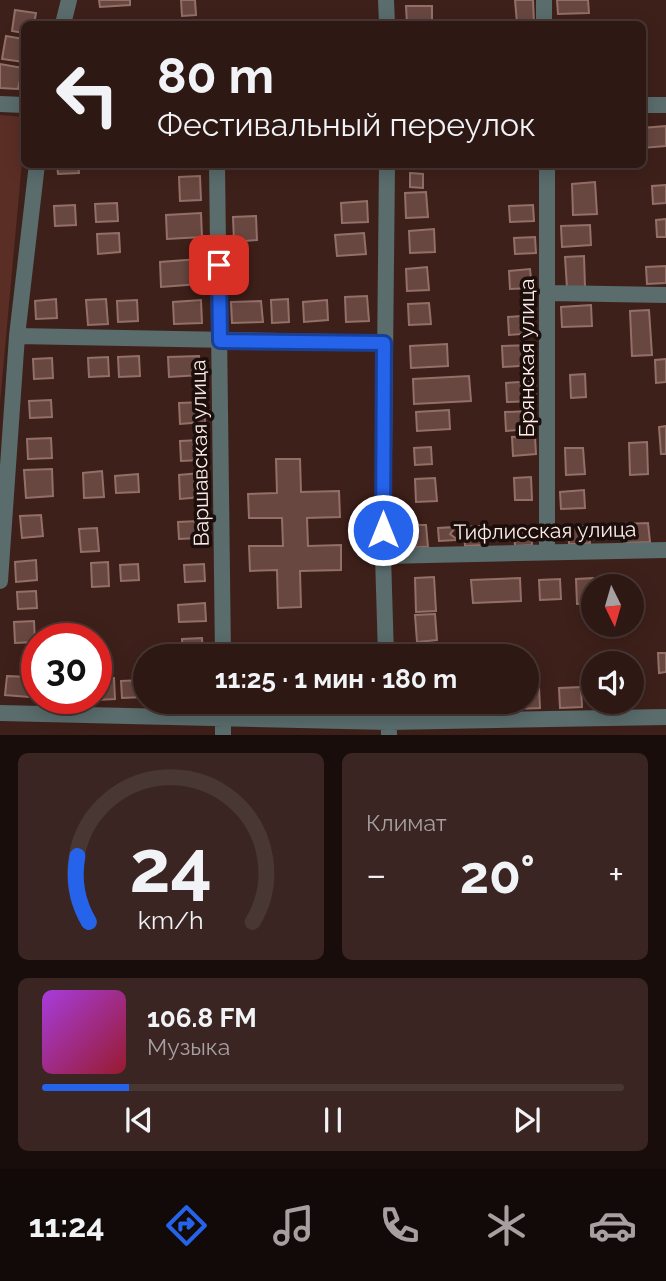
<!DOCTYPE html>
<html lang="ru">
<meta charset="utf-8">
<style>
body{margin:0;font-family:Raleway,sans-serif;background:#3a2522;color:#f1f3f6;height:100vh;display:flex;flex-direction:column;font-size:26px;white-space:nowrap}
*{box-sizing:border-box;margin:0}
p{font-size:23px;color:#a7a0a0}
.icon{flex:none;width:38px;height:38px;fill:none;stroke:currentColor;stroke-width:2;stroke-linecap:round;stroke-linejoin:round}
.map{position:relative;height:735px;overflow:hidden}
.details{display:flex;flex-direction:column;gap:18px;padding:18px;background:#190d0b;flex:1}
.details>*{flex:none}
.top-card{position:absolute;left:21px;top:21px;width:625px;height:147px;border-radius:10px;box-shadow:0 4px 18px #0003,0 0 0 2px #493734;background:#2e1814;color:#f1f3f6;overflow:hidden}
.needle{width:46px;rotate:175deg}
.tools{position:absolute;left:581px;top:574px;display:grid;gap:14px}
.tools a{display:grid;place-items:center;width:63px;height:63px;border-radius:50%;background:#2e1814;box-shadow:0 4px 18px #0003,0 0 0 2px #493734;font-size:35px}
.speed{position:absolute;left:21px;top:623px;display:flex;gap:14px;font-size:35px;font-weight:700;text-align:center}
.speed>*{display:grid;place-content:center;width:91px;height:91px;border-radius:50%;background:#2e1814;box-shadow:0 4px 18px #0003,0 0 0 2px #493734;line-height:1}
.speed .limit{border:10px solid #d22;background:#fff;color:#111}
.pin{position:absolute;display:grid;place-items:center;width:60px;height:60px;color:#fff;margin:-30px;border-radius:14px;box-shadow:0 4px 10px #0006}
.me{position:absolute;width:77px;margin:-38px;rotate:0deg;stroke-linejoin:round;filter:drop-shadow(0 0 5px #0008)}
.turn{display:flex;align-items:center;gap:24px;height:147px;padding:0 21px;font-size:32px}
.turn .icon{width:91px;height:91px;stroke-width:2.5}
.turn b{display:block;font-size:49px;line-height:60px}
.big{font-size:52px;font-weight:700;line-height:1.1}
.details .tile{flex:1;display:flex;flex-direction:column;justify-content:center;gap:10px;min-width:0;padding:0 24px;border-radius:10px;background:#3a2522}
.details .dial{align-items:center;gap:0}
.dial svg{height:182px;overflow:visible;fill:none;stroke:#493734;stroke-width:7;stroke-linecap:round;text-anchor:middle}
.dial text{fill:#f1f3f6;stroke:none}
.song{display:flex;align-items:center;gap:21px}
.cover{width:84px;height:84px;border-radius:10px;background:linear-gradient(135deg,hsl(280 70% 55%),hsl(350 70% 35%))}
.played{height:7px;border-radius:4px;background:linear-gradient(90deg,#2563eb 15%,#493734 15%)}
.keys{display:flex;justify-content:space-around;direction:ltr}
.heat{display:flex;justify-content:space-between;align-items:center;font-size:38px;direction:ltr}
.details .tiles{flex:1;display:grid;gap:18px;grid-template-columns:1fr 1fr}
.tile:last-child{grid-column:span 2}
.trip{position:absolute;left:133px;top:644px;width:406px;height:70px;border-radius:35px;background:#2e1814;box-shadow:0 4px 18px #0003,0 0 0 2px #493734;font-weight:700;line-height:70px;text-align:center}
.tab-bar{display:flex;height:112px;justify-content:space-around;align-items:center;background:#120a08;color:#a7a0a0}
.tab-bar .icon{width:49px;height:49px}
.tab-bar .selected{color:#2563eb}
.tab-bar b{font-size:32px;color:#f1f3f6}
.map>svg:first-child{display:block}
</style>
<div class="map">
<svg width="666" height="735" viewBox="0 0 666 735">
<rect width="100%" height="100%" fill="#3e201a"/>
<path fill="#5b2e25" d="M 0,115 L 24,117 L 24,140 L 0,402 Z"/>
<path fill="#684740" stroke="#936f67" stroke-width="2" d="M 99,0 L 130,0 L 130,5 L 100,7 Z
M 181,0 L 195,0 L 196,15 L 182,16 Z
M 515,0 L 533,0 L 534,23 L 517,23 Z
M 557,0 L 588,0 L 589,13 L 558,14 Z
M 406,6 L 432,6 L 432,24 L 407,24 Z
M 15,10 L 36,13 L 34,24 L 24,24 L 24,33 L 12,31 Z
M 6,36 L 24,39 L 24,62 L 2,59 Z
M 0,64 L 23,68 L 18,89 L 0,88 Z
M 666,126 L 666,146 L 642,148 L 642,128 Z
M 57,164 L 78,164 L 79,173 L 58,174 Z
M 410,173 L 423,174 L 423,188 L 410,187 Z
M 200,176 L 201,200 L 180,201 L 179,177 Z
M 595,182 L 597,214 L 573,215 L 572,184 Z
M 666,185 L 666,203 L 653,204 L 652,186 Z
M 426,192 L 428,217 L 406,218 L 405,193 Z
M 367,201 L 368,222 L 342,223 L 341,203 Z
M 117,203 L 118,221 L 96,222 L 95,204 Z
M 75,205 L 76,225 L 55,226 L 54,206 Z
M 533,205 L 534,221 L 510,222 L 509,206 Z
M 201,213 L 202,237 L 167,239 L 166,215 Z
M 256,216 L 257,240 L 234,242 L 233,217 Z
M 666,219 L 666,237 L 657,237 L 656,220 Z
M 590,225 L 591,245 L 562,247 L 561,226 Z
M 434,229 L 435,252 L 410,253 L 409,231 Z
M 119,233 L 120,252 L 98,254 L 97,234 Z
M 364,233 L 366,254 L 337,256 L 335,235 Z
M 535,237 L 536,253 L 515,254 L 514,238 Z
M 584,256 L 585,287 L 567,288 L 565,257 Z
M 199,259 L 200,284 L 161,287 L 160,262 Z
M 666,266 L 666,283 L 647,284 L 646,267 Z
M 427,267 L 429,290 L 407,291 L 406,269 Z
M 530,269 L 532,288 L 510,289 L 509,271 Z
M 367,296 L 369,321 L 346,322 L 345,297 Z
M 56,299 L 57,318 L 36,319 L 35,301 Z
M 106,299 L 108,324 L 88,325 L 86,300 Z
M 288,299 L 289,322 L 272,323 L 271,300 Z
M 137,300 L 138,321 L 118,322 L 117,301 Z
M 201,300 L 202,323 L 174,324 L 173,302 Z
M 327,300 L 328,320 L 304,322 L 303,302 Z
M 261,301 L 263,322 L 232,323 L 231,302 Z
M 429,303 L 431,324 L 409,325 L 408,304 Z
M 591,305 L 592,326 L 562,327 L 561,307 Z
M 649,310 L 652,355 L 632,356 L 630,311 Z
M 534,315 L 535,333 L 509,335 L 508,317 Z
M 447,344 L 448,366 L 411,368 L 410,346 Z
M 533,345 L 534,365 L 503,367 L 502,346 Z
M 139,356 L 140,376 L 119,377 L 118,357 Z
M 199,356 L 200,375 L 169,377 L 168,357 Z
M 108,357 L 109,376 L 89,377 L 88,358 Z
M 52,358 L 53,378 L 34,379 L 33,359 Z
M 666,359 L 666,382 L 656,383 L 655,360 Z
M 585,374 L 586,397 L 571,398 L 570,375 Z
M 469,376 L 471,401 L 414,404 L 413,379 Z
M 535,381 L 536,401 L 507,402 L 506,383 Z
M 51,400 L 52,417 L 30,418 L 29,401 Z
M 204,402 L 205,422 L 180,424 L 179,403 Z
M 449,410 L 450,429 L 417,431 L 416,412 Z
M 530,411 L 531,429 L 506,431 L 505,412 Z
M 666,426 L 666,454 L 661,454 L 659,427 Z
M 535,436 L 536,454 L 513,456 L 512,437 Z
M 51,438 L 52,458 L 28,459 L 27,439 Z
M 201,440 L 202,460 L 181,461 L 180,441 Z
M 647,442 L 648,474 L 630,475 L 629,443 Z
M 431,447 L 432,464 L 415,465 L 414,448 Z
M 565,448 L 583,448 L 585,474 L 566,475 Z
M 276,459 L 300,459 L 301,492 L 339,491 L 340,517 L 307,518 L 308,546 L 341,545 L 341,570 L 300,571 L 301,607 L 278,608 L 277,570 L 250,571 L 249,546 L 283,546 L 282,518 L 249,518 L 248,494 L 277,493 Z
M 52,469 L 53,496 L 26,498 L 24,470 Z
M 102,471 L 104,497 L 84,498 L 83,473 Z
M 200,473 L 202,497 L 180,499 L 179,475 Z
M 138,474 L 139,492 L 116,493 L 115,476 Z
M 531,477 L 532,500 L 515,500 L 514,478 Z
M 435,478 L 437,501 L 416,502 L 415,479 Z
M 584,490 L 585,508 L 561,509 L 560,492 Z
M 41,515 L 43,536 L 22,538 L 20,516 Z
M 198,521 L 199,538 L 179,539 L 178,522 Z
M 648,523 L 650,542 L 624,543 L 622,524 Z
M 414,525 L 426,525 L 428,547 L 415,547 Z
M 484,526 L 485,545 L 465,546 L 464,527 Z
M 589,526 L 590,543 L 569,544 L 568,527 Z
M 456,527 L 450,534 L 458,540 L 439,541 L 438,528 Z
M 97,528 L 99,551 L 81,552 L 79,529 Z
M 531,528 L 532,545 L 515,546 L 514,529 Z
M 36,560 L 37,580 L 16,582 L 15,562 Z
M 108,562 L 109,586 L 92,587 L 91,563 Z
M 138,564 L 139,580 L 121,581 L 120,565 Z
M 204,564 L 205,581 L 185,582 L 184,565 Z
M 434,577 L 436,611 L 416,612 L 415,578 Z
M 520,578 L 521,601 L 473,603 L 471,580 Z
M 593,578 L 593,603 L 577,604 L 576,579 Z
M 628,578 L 629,586 L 608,586 L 607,579 Z
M 560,579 L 561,599 L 540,600 L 539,580 Z
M 36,591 L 37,608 L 18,609 L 17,592 Z
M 205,603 L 206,621 L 179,622 L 178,605 Z
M 435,614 L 437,640 L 417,642 L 415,615 Z
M 34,621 L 35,642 L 15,643 L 14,622 Z
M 202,638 L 203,656 L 183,656 L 182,639 Z
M 658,653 L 666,653 L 666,672 L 659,673 Z
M 7,676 L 30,677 L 29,697 L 5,695 Z
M 114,678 L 115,699 L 96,700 L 96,679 Z
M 144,680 L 145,697 L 122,698 L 121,681 Z
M 539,687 L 540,708 L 518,709 L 518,702 L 527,702 L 527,688 Z
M 581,687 L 582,707 L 560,708 L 559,688 Z
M 418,702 L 438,702 L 438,708 L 418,709 Z"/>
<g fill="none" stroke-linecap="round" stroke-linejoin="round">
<path stroke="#5a6c6c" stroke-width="16" d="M 386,0 L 387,24
M 544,0 L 544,24
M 63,24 L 69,0
M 0,104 L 24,105
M 642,105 L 666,105
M 217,164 L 223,656
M 549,293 L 666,295
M 17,336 L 384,343
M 547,552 L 547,164
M 383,556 L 666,550
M 0,581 L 17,336 L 37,164
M 386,656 L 383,556 L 387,164
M 223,702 L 223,735
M 388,702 L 389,735
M 0,713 L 389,722 L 666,717"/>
</g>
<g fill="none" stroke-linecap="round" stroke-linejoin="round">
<defs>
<path id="route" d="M 219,265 L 220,341 L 384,343 L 383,530"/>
</defs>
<use href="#route" stroke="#184099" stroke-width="18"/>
<use href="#route" stroke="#2563eb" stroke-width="12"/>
</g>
<g text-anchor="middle" stroke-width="7" stroke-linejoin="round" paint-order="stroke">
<g font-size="21" fill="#fdece8" stroke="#1b0e0b">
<text transform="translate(527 358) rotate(-90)" y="7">Брянская улица</text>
<text transform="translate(200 453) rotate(-91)" y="7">Варшавская улица</text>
<text transform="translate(545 531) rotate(-1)" y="7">Тифлисская улица</text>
</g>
</g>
</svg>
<div class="tools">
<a><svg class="needle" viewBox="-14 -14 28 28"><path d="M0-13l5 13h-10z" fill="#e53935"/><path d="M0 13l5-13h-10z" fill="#a7a0a0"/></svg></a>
<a><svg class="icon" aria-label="sound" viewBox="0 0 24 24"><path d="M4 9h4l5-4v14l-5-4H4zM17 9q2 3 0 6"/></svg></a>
</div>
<div class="speed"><div class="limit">30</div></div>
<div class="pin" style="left:219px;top:265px;background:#d93025"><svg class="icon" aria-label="arrive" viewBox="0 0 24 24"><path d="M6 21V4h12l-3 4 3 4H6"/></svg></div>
<svg class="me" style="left:383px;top:530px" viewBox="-20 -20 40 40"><circle r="17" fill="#2563eb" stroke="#fff" stroke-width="3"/><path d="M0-11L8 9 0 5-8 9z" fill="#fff"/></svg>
<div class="trip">11:25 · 1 мин · 180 m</div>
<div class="top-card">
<div class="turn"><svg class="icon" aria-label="left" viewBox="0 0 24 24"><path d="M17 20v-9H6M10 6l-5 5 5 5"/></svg><div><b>80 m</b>Фестивальный переулок</div></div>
</div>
</div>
<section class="details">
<div class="tiles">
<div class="tile dial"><svg viewBox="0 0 100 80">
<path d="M14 69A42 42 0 1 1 86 69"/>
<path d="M14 69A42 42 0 0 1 9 40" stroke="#2563eb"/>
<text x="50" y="56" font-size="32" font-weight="700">24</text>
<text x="50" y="72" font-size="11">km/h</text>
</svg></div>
<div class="tile"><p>Климат</p>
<div class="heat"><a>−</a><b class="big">20°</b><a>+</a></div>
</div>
<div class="tile">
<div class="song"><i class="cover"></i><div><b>106.8 FM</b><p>Музыка</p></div></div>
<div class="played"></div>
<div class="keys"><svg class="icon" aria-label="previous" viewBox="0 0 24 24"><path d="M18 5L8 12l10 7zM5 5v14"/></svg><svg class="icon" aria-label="pause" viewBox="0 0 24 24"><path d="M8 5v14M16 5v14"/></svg><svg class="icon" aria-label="next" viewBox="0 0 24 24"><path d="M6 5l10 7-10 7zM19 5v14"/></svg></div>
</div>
</div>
</section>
<nav class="tab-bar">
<b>11:24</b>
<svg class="icon selected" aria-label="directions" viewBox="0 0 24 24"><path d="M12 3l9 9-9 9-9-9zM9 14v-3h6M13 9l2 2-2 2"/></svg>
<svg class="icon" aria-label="music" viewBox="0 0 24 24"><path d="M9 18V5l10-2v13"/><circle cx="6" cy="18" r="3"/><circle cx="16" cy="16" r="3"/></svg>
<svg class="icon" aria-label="phone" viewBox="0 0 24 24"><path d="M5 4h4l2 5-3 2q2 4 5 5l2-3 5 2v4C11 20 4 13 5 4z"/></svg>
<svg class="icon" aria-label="climate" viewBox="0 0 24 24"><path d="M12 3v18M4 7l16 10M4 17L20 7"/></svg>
<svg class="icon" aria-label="car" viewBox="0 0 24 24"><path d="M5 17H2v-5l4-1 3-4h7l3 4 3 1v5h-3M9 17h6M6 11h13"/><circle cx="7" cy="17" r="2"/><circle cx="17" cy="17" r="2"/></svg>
</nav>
